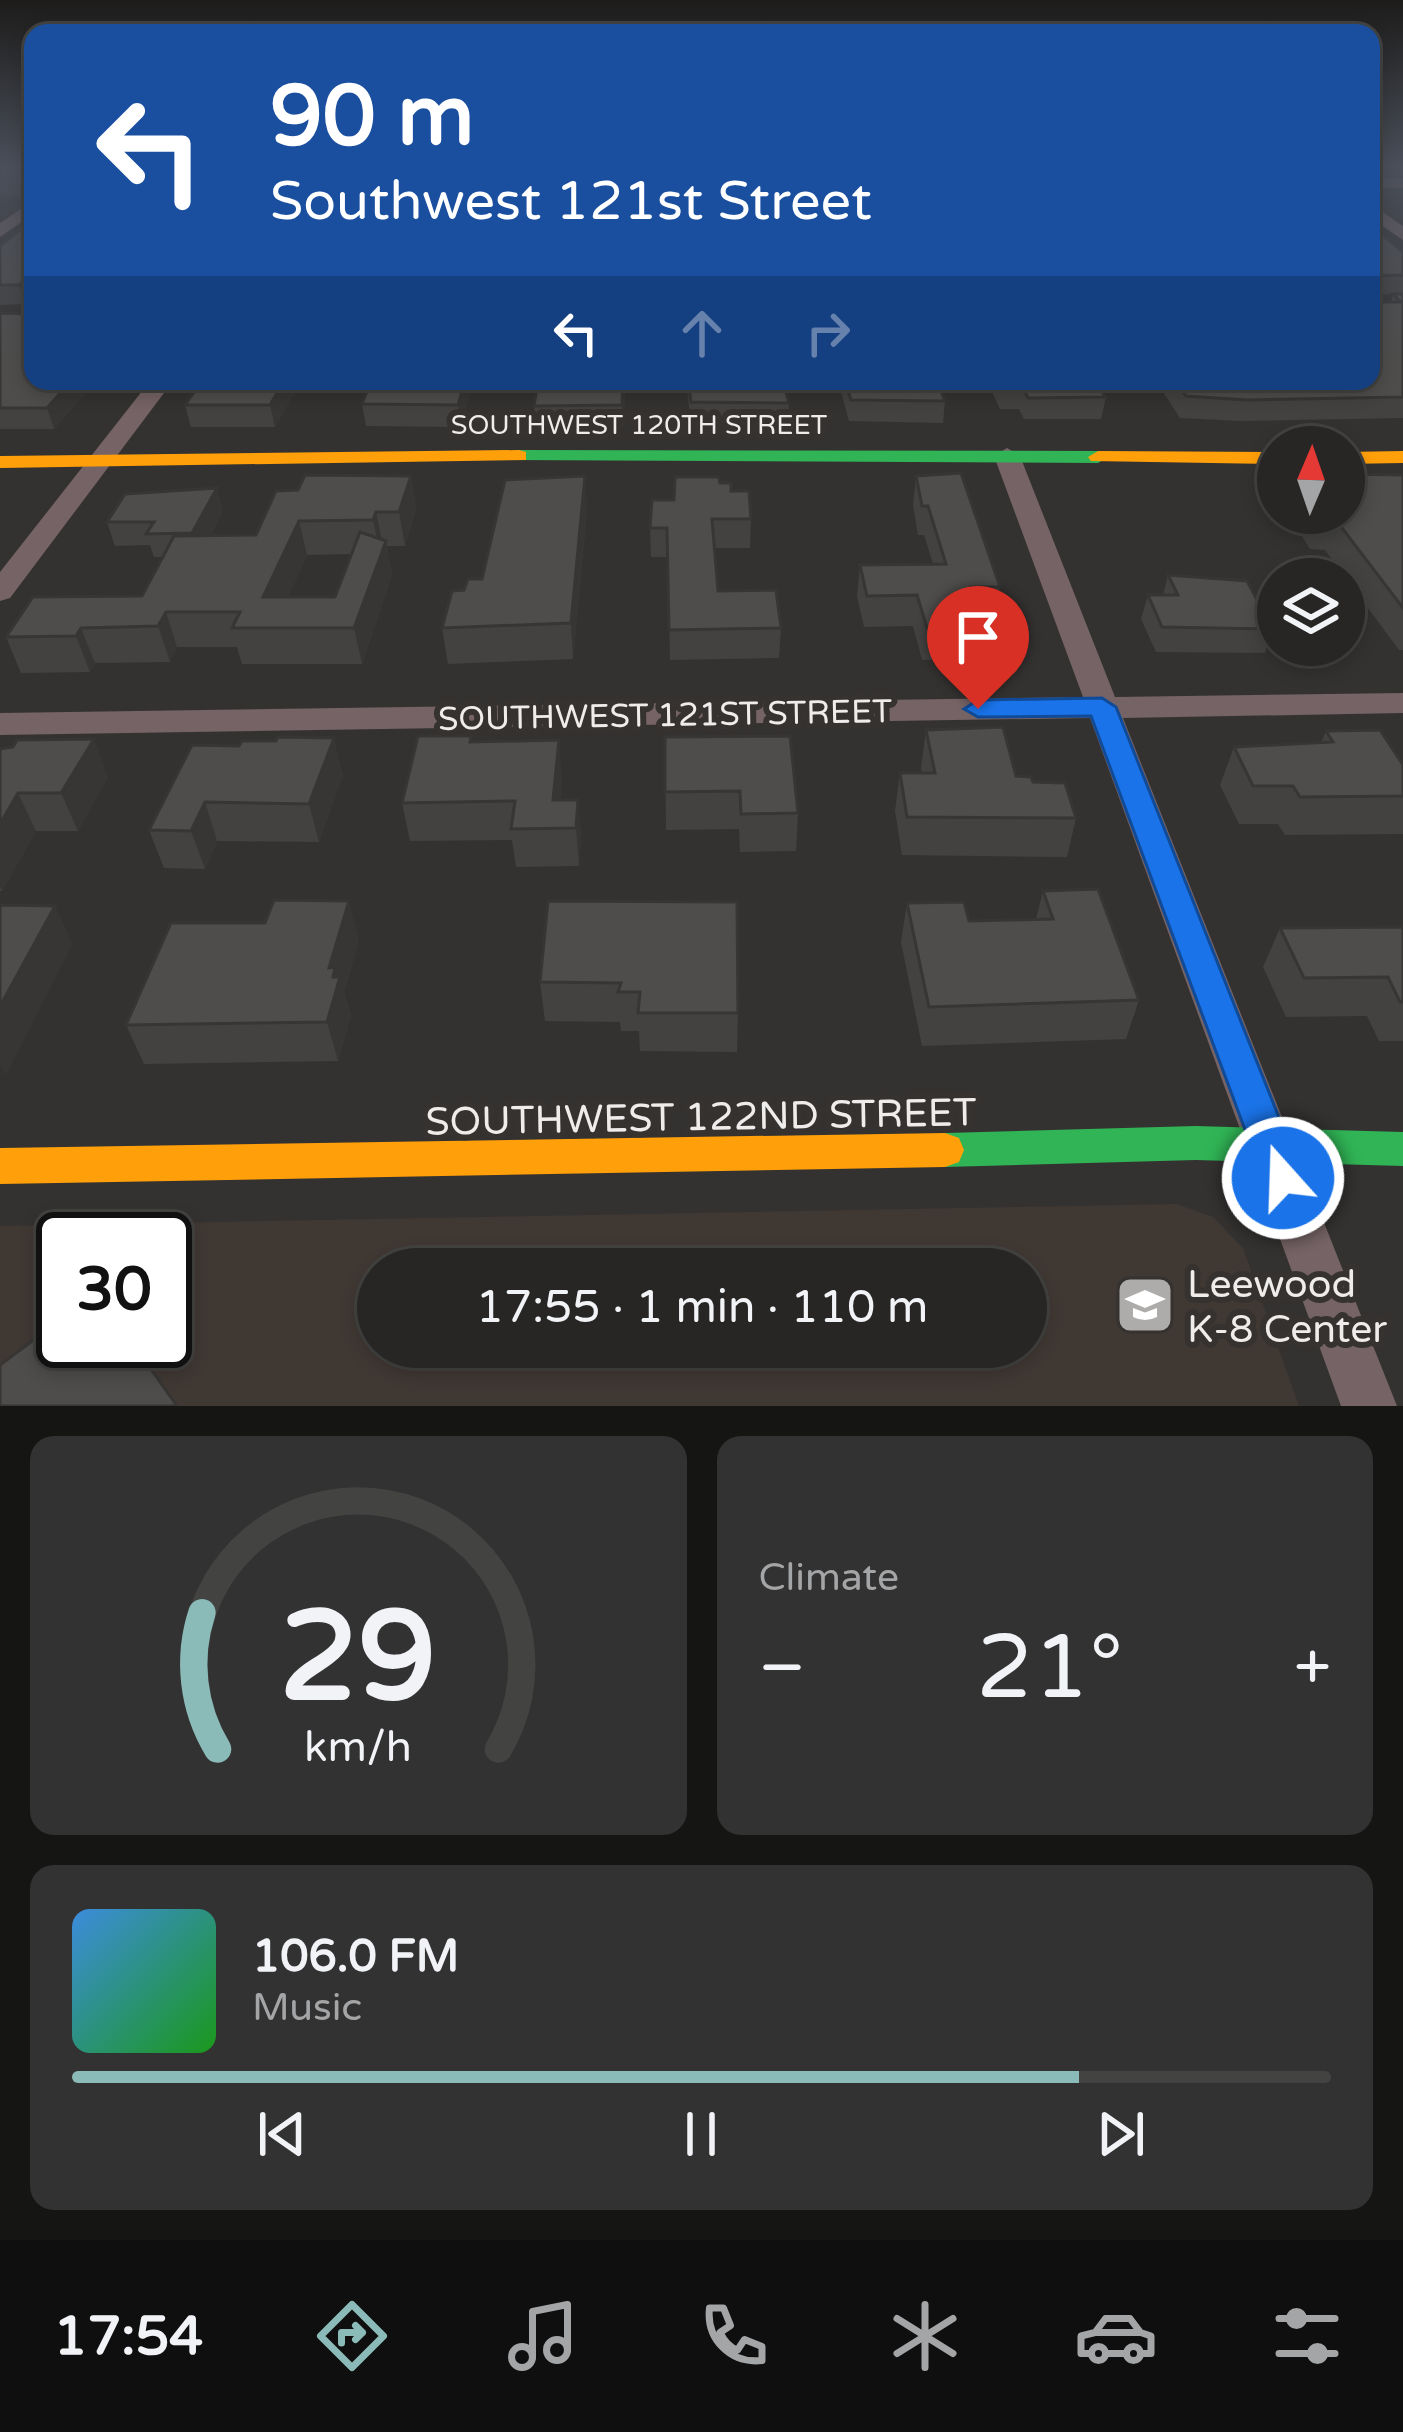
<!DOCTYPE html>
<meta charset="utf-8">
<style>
body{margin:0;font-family:"Varela Round",sans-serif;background:#333232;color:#f1f3f6;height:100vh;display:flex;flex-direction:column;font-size:45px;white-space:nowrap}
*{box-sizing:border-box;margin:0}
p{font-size:39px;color:#a4a5a7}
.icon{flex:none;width:66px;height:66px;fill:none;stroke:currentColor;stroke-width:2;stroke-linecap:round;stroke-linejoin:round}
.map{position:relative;height:1406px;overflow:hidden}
.drawer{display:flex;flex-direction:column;gap:30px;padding:30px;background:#151514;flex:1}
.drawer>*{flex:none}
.hud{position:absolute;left:24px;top:24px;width:1356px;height:366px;border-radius:24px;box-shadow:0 6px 18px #0003,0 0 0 3px #434342;background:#1a4fa0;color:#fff;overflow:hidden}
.needle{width:78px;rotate:2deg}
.fabs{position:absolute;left:1257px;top:426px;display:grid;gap:24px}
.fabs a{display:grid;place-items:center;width:108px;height:108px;border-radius:50%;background:#272625;box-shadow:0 6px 18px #0003,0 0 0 3px #434342;font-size:60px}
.speed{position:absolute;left:36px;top:1212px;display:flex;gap:24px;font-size:60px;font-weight:700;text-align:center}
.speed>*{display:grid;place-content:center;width:156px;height:156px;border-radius:50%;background:#272625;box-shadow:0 6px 18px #0003,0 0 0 3px #434342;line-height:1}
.speed .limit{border:6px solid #111;border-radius:18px;background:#fff;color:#111}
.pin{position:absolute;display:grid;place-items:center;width:102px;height:102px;color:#fff;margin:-123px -51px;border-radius:50% 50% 50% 0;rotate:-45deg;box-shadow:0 0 12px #0007}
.pin .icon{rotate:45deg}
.me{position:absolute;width:132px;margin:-66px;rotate:340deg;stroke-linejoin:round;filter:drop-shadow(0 0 9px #0008)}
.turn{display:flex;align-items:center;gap:42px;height:252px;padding:0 48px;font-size:54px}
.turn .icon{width:156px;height:156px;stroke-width:2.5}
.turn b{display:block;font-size:84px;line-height:102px}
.lanes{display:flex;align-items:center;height:114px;padding:0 48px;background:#0003;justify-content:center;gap:60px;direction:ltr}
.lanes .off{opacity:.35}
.big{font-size:90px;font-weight:600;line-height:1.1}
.drawer .widget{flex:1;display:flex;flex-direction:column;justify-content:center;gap:18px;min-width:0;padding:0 42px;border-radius:24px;background:#333232}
.drawer .dial{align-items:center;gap:0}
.dial svg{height:312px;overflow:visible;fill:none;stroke:#434342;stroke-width:7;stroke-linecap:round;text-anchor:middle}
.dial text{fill:#f1f3f6;stroke:none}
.song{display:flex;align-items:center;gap:36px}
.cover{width:144px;height:144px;border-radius:18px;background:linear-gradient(135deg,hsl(210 70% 55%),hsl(120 70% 35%))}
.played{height:12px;border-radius:6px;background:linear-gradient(90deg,#8bbbb9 80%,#434342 80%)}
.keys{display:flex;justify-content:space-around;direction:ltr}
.heat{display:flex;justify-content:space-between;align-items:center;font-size:66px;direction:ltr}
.drawer .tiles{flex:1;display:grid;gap:30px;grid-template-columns:1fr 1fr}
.widget:last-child{grid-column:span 2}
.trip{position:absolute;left:357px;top:1248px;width:690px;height:120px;border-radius:60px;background:#272625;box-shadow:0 6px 18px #0003,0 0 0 3px #434342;font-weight:600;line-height:120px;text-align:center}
.menu{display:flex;height:192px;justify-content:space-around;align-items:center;background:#100f0f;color:#a4a5a7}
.menu .icon{width:84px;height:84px}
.menu .on{color:#8bbbb9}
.menu b{font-size:54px;color:#f1f3f6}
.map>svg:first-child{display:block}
</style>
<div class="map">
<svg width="1403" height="1406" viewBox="0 0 1403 1406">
<rect width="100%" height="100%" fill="#343231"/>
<path fill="#403833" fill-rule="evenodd" d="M 1177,1204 L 1213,1217 L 1243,1248 L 1299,1406 L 0,1406 L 0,1226 ZM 63,1239 L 165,1239 L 165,1341 L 63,1341 ZM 378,1269 L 1026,1269 L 1026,1347 L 378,1347 Z"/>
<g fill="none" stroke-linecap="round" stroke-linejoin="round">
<path fill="#756365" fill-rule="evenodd" d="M 1371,178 L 1403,178 L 1403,188 L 1371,188 Z
M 33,201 L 33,214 L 0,237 L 0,223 Z
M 1371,204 L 1403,226 L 1403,240 L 1371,218 Z
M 150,381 L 173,381 L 10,598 L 0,601 L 0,572 Z
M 1007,448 L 1020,456 L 1115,697 L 1403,693 L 1403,713 L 1123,718 L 1397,1406 L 1341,1406 L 1090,718 L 0,735 L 0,713 L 1083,697 L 994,456 Z"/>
<path fill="#30b455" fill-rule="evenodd" d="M 519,450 L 1098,451 L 1108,457 L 1098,463 L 512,460 L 512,452 Z
M 1196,1126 L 1403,1132 L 1403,1166 L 1196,1160 L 945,1167 L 931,1162 L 926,1150 L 931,1138 L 945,1133 Z"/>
<path fill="#ff9f0a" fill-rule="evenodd" d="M 519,450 L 526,452 L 526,460 L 0,468 L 0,456 Z
M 1098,451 L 1278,452 L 1278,464 L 1091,461 L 1088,457 Z
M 1403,451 L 1403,463 L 1344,464 L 1344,452 Z
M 945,1133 L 959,1138 L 964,1150 L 959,1162 L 945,1167 L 0,1184 L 0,1148 Z"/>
</g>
<path fill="#434241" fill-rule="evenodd" d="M 0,166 L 33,166 L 33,195 L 0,196 Z
M 33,219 L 33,296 L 25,304 L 0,305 L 0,246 Z
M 1371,225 L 1403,252 L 1403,418 L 1241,421 L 1180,418 L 1156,381 L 1371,381 L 1393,294 L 1371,295 Z
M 0,313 L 96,381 L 54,429 L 0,429 Z
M 202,381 L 301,381 L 275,427 L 191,427 L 185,405 Z
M 371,381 L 473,381 L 461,427 L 366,426 L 362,404 Z
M 626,381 L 623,426 L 536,427 L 534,406 Z
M 686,381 L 783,381 L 789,403 L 788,425 L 691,424 Z
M 838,381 L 937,381 L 945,401 L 943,423 L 849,421 Z
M 987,381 L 1100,381 L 1105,389 L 1104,394 L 1106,397 L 1101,419 L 1024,419 L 1019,409 L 1000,409 Z
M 1403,475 L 1403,650 L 1399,650 L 1325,550 L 1310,549 L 1287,513 L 1344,513 Z
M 411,476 L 416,509 L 405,546 L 387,546 L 392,575 L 362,664 L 242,664 L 237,647 L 177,647 L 170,662 L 95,663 L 90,672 L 21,673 L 6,637 L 142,596 L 162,557 L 154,557 L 150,545 L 115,546 L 107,522 L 223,511 L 210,536 L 256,535 L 298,490 ZM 352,554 L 335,597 L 288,597 L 307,555 Z
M 916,476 L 1000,587 L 994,618 L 975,618 L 978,627 L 972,659 L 922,660 L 913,626 L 864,627 L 857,596 L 860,565 L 933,564 L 924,535 L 918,535 L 913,505 Z
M 731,491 L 751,519 L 750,548 L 714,548 L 718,591 L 781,628 L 779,658 L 670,660 L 668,557 L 651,557 L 650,528 L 674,500 Z
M 587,510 L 573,659 L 448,664 L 442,628 L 464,590 Z
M 1168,575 L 1273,629 L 1265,653 L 1156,652 L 1141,619 L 1148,595 L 1163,595 Z
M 926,730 L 1016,776 L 1033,782 L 1076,818 L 1067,857 L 902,855 L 895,811 L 900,773 L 922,773 L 921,768 Z
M 1326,731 L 1403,765 L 1403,834 L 1285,835 L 1278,824 L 1239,824 L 1220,785 L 1234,747 L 1321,743 Z
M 665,737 L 798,813 L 796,851 L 740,852 L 739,829 L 666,830 Z
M 472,742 L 562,778 L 560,800 L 578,800 L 581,838 L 579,866 L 516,867 L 512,840 L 410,841 L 402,803 Z
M 192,745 L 343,775 L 319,842 L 217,841 L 205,869 L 164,868 L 149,830 Z
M 0,749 L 108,777 L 78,831 L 36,831 L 2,891 L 0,891 Z
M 1043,891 L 1139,1000 L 1126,1039 L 922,1046 L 901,942 L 907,903 L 969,921 L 1036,919 Z
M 548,901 L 738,1013 L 737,1052 L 640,1051 L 639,1031 L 621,1031 L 620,1022 L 545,1021 L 540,982 Z
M 265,923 L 359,940 L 344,992 L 351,1015 L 338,1061 L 144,1064 L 126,1025 Z
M 1403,927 L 1403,1041 L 1379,1041 L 1367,1016 L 1286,1017 L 1263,967 L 1280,928 Z"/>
<path fill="#373635" d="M 33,272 L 33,296 L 25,304 L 19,285 Z
M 71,381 L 96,381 L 54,429 L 47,408 Z
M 284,381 L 301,381 L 275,427 L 270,405 Z
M 465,381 L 473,381 L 461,427 L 458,405 Z
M 623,381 L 626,381 L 623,426 L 622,405 Z
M 411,476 L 416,509 L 405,546 L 399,512 Z
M 585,476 L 587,510 L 573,659 L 571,623 Z
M 217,488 L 223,511 L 199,557 L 192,533 Z
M 376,512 L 383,546 L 380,554 L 373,520 Z
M 299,521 L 307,555 L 274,628 L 263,597 Z
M 386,541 L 392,575 L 362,664 L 354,628 Z
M 166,612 L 177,647 L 170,662 L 158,626 Z
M 81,628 L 95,663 L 90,672 L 76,636 Z
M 334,738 L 343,775 L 319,842 L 309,804 Z
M 94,739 L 108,777 L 78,831 L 61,793 Z
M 559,740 L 562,778 L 557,828 L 553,800 Z
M 18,793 L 36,831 L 2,891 L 0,887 L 0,824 Z
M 578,800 L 581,838 L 579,866 L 576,828 Z
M 205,802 L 217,841 L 205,869 L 191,831 Z
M 349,901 L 359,940 L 344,992 L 351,1015 L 338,1061 L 327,1022 L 329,968 Z
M 55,906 L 73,944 L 6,1075 L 0,1065 L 0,1006 Z"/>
<path fill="#4e4d4c" stroke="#373635" stroke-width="3" d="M 0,166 L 33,166 L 33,179 L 0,179 Z
M 33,219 L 33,272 L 19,285 L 0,285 L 0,246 Z
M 1371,225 L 1403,252 L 1403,275 L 1374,276 L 1371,274 Z
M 1393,294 L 1403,294 L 1403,397 L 1247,400 L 1186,396 L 1175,381 L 1371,381 L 1371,302 L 1401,302 Z
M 0,313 L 33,314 L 33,381 L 71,381 L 47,408 L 0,408 Z
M 202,381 L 284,381 L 270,405 L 185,405 Z
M 371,381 L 465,381 L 458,405 L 362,404 Z
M 538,381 L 623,381 L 622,405 L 534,406 Z
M 688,381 L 783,381 L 789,403 L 691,402 Z
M 845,381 L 937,381 L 945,401 L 851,400 Z
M 1000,381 L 1100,381 L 1105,389 L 1100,389 L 1106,397 L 1028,398 L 1023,388 L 1003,388 Z
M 961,473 L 1000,587 L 971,587 L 974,593 L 966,594 L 978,627 L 927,628 L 917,595 L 867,596 L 860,565 L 946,564 L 928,506 L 922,506 L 916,476 Z
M 1344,474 L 1403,475 L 1403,608 L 1336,520 L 1320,520 L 1316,513 L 1344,513 Z
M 305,475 L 411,476 L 399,512 L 376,512 L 373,520 L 299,521 L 263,597 L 335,597 L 360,532 L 386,541 L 354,628 L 232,628 L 240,612 L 166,612 L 158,626 L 81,628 L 76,636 L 6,637 L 33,597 L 142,596 L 174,536 L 256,535 L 276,491 L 298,490 Z
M 585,476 L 571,623 L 442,628 L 452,591 L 464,590 L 468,579 L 482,579 L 505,480 Z
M 675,477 L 719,477 L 720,483 L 731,483 L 731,491 L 749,491 L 751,519 L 712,519 L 718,591 L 776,590 L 781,628 L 669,630 L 667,528 L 650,528 L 652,500 L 674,500 Z
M 217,488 L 192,533 L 146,534 L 154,522 L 107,522 L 125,494 Z
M 1168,575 L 1247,581 L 1273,629 L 1162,627 L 1148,595 L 1178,595 Z
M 1003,727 L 1016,776 L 1031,777 L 1033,782 L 1065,783 L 1076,818 L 907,817 L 900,773 L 935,773 L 926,730 Z
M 1380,730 L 1403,765 L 1403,796 L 1300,797 L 1293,786 L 1253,786 L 1234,747 L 1333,742 L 1326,731 Z
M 418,736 L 471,736 L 470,742 L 559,740 L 553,800 L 578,800 L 576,828 L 511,829 L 515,801 L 402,803 Z
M 790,736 L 798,813 L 741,814 L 740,791 L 665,792 L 665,737 Z
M 278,737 L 334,738 L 309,804 L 205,802 L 191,831 L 149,830 L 192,745 L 239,746 L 242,741 L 276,741 Z
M 94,739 L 61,793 L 18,793 L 0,824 L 0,749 L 13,747 L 17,740 Z
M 1098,889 L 1139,1000 L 929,1007 L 907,903 L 964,902 L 969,921 L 1053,919 L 1043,891 Z
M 274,900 L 349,901 L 329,968 L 335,967 L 333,977 L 340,977 L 327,1022 L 126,1025 L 171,923 L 265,923 Z
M 548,901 L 737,902 L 738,1013 L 638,1013 L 640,992 L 618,992 L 621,983 L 540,982 Z
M 0,905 L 55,906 L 0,1006 Z
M 1403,927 L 1403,1002 L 1400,1002 L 1388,977 L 1304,978 L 1280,928 Z
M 63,1318 L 63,1341 L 87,1341 L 93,1349 L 103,1341 L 131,1341 L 177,1406 L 0,1406 L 0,1365 Z"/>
<linearGradient id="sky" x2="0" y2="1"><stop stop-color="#1d1c1b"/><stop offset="0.46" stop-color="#4a4f5a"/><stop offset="1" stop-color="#4a4f5a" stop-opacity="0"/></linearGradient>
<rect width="1403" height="363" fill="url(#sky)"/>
<path fill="#1a73e8" stroke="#114b97" stroke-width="3" d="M 1102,698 L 1116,707 L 1303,1178 L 1298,1191 L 1283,1197 L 1269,1191 L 1263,1178 L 1091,716 L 978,717 L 964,709 L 978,700 Z"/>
<defs>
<symbol id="school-square" viewBox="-11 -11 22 22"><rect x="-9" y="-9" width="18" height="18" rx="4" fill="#aeacab" stroke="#353230"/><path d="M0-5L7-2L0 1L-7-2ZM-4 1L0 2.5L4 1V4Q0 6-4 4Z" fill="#fff"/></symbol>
</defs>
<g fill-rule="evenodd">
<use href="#school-square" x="1112" y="1272" width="66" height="66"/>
</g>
<g text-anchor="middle" stroke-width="12" stroke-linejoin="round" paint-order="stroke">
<g font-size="27" fill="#efedec" stroke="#353230">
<text x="639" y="434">SOUTHWEST 120TH STREET</text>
</g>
<g font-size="33" fill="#efedec" stroke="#353230">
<text transform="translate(665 714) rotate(-1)" y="12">SOUTHWEST 121ST STREET</text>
</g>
<g font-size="39" fill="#efedec" stroke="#353230">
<text transform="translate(701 1116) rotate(-1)" y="14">SOUTHWEST 122ND STREET</text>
</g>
<g font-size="39" fill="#efedec" stroke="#353230" text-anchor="start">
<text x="1187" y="1297">Leewood<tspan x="1187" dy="45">K-8 Center</tspan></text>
</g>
</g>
</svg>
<div class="fabs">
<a><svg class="needle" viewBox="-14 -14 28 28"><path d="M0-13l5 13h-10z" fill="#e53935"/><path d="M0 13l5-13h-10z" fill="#a4a5a7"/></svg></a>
<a><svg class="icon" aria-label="layers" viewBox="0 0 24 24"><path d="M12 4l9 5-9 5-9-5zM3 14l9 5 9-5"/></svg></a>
</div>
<div class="speed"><div class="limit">30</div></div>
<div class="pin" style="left:978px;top:709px;background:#d93025"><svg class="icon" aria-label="arrive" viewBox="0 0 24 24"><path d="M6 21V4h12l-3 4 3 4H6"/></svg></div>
<svg class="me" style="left:1283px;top:1178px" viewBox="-20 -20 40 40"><circle r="17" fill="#1a73e8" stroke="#fff" stroke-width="3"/><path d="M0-11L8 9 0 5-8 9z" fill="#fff"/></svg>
<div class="trip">17:55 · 1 min · 110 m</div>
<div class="hud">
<div class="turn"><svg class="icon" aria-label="left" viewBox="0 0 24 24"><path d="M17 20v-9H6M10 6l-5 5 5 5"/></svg><div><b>90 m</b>Southwest 121st Street</div></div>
<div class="lanes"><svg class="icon" aria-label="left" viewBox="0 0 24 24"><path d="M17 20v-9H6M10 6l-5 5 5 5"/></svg><svg class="icon off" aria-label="ahead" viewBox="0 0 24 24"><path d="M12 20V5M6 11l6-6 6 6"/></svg><svg class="icon off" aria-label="right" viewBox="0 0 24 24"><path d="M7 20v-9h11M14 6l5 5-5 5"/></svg></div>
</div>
</div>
<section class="drawer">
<div class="tiles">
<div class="widget dial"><svg viewBox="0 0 100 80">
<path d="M14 69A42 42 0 1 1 86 69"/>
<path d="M14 69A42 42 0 0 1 10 34" stroke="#8bbbb9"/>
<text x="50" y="56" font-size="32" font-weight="700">29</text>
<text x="50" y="72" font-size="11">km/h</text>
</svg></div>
<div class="widget"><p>Climate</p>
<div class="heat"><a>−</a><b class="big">21°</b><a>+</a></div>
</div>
<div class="widget">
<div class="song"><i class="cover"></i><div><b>106.0 FM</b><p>Music</p></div></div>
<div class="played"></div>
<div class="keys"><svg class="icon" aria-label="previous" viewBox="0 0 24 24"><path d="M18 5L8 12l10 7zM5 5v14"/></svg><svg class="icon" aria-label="pause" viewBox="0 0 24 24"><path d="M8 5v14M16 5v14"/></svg><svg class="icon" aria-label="next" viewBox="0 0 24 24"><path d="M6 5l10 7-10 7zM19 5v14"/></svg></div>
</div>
</div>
</section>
<nav class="menu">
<b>17:54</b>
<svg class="icon on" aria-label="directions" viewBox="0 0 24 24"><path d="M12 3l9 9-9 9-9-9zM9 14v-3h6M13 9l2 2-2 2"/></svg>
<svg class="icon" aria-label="music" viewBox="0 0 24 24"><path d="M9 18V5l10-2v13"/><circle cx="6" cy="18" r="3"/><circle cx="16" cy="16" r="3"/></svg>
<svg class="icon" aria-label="phone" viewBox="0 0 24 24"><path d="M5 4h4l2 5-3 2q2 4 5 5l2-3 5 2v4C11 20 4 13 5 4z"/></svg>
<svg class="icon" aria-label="climate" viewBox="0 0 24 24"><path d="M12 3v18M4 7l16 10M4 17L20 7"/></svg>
<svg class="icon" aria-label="car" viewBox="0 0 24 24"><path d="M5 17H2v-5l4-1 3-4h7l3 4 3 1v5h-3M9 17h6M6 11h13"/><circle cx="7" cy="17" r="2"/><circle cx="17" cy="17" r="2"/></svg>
<svg class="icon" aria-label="filters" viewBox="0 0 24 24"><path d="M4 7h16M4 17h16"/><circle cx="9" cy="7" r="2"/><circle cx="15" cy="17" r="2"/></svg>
</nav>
